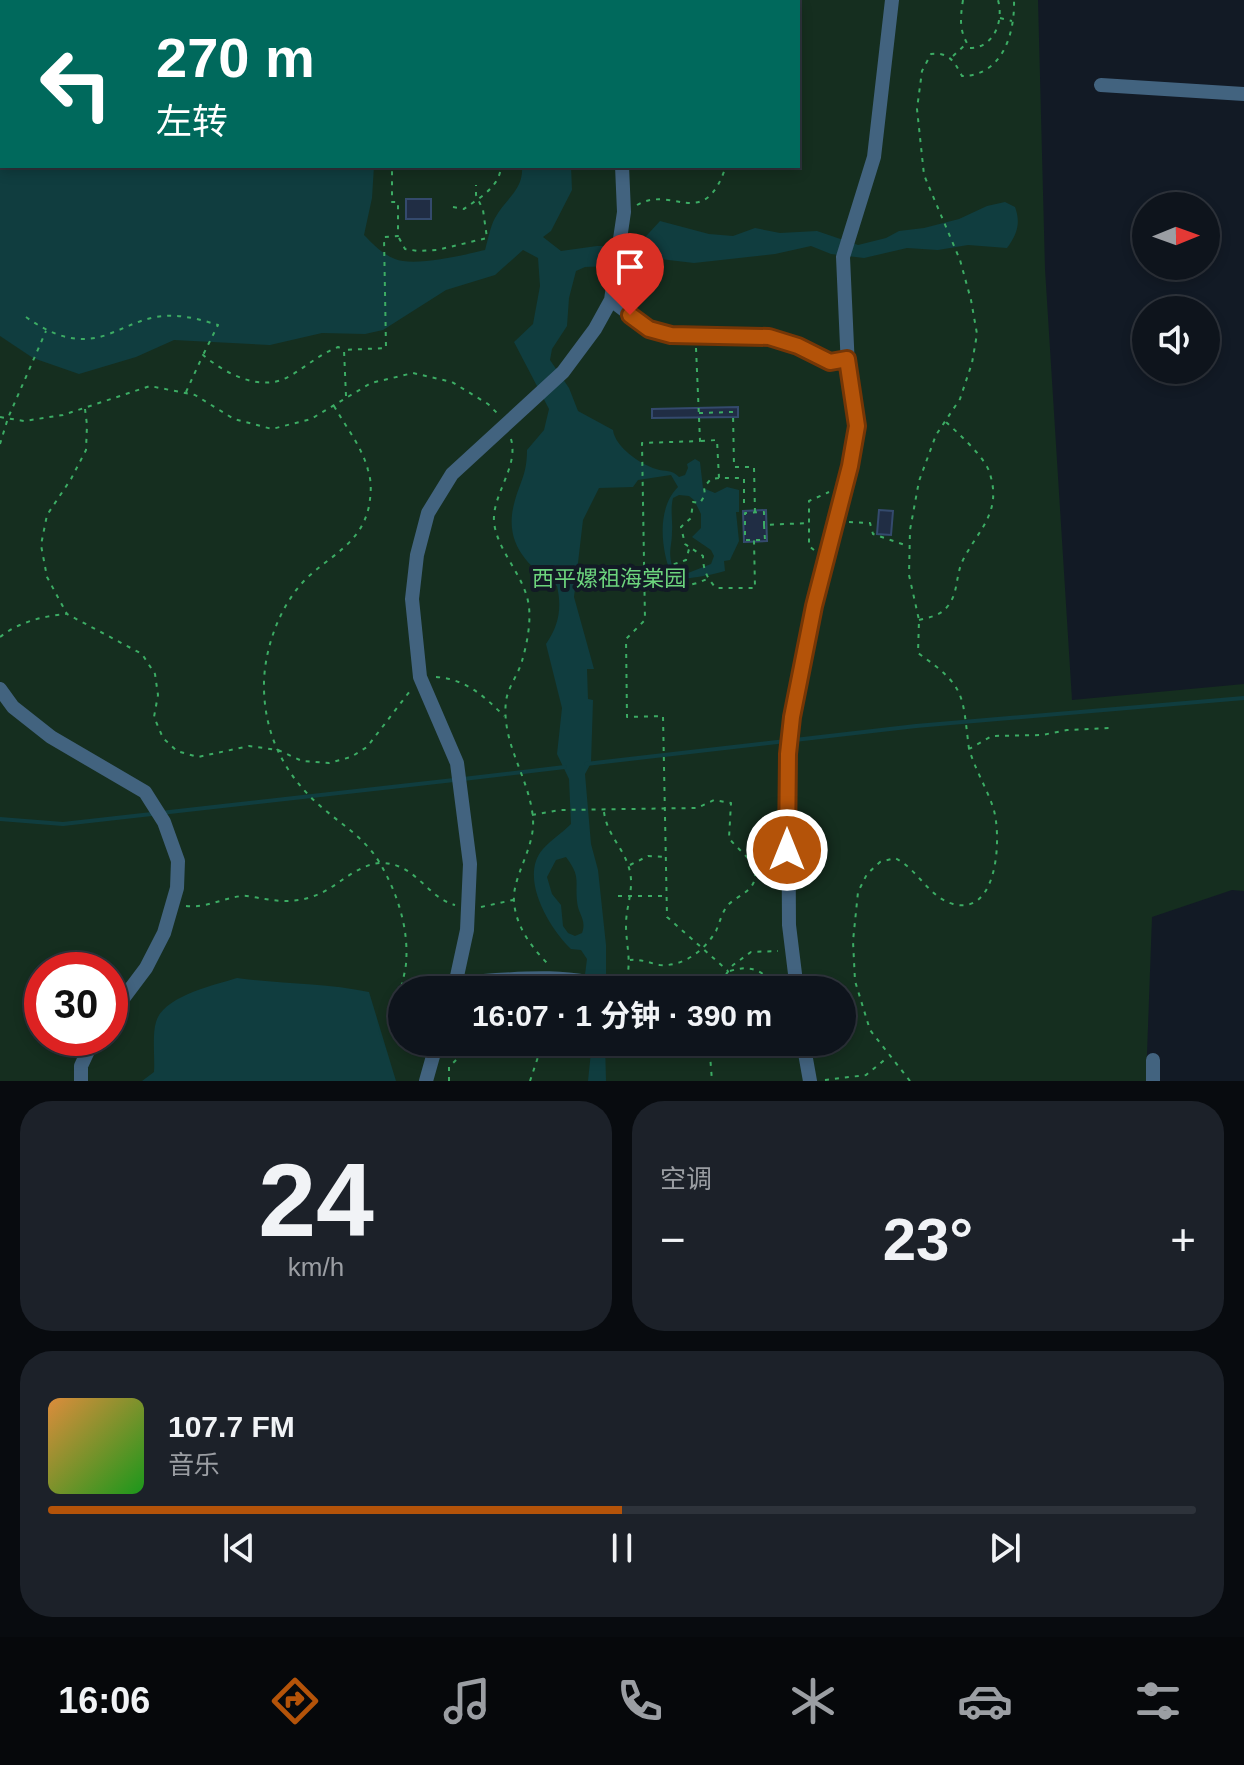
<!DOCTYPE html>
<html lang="zh">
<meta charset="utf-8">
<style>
body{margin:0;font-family:Helvetica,"Noto Sans SC",sans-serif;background:#1c2129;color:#f1f3f6;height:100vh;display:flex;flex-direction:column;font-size:30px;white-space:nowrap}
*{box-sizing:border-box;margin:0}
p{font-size:26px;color:#9b9ea3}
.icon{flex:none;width:44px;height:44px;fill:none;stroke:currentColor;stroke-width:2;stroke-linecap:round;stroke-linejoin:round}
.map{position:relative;height:1081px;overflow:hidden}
.panel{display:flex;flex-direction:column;gap:20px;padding:20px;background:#080b0f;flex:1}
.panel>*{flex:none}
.top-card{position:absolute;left:0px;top:0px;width:800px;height:168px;box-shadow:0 4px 12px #0003,0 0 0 2px #2e333b;background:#00695c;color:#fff;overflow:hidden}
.needle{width:52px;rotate:89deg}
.buttons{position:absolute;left:1132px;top:192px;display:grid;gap:16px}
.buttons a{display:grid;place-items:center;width:88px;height:88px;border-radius:50%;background:#0e141c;box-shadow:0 4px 12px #0003,0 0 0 2px #2e333b;font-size:40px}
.speed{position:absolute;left:24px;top:952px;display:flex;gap:16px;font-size:40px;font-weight:700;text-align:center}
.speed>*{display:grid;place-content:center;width:104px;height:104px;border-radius:50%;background:#0e141c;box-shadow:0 4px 12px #0003,0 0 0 2px #2e333b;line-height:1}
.speed .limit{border:12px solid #d22;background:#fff;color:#111}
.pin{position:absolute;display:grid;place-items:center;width:68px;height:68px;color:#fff;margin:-82px -34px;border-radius:50% 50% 50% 0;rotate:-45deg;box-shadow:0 0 8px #0007}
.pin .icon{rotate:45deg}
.me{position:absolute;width:88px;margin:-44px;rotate:0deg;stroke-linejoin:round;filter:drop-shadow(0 0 6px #0008)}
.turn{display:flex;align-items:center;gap:28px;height:168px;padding:0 24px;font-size:36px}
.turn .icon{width:104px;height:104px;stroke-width:2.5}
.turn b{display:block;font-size:56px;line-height:68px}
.big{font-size:60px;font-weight:700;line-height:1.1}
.panel .tile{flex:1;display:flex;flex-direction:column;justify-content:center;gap:12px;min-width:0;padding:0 28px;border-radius:32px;background:#1c2129}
.panel .dial{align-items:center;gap:0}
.dial b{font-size:104px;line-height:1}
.song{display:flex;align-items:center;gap:24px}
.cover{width:96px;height:96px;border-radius:12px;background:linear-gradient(135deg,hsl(30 70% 55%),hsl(120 70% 35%))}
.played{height:8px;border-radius:4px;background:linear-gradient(90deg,#b45309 50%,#2e333b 50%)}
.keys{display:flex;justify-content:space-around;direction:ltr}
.heat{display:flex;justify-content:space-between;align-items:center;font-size:44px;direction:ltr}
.panel .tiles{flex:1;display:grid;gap:20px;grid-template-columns:1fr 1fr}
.tile:last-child{grid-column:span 2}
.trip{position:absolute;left:388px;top:976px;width:468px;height:80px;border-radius:40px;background:#0e141c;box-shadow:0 4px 12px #0003,0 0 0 2px #2e333b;font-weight:700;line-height:80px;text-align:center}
.tabs{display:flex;height:128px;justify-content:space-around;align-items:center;background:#06080b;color:#9b9ea3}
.tabs .icon{width:56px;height:56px}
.tabs .current{color:#b45309}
.tabs b{font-size:36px;color:#f1f3f6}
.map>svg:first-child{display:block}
</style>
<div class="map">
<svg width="1244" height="1081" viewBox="0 0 1244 1081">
<rect width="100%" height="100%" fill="#121a25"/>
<path fill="#152e1f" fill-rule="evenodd" d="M 0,0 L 1038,0 L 1045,269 L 1072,700 L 1244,684 L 1244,891 L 1232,890 L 1152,917 L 1146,1081 L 0,1081 ZM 2,2 L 798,2 L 798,166 L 2,166 ZM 42,970 L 110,970 L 110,1038 L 42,1038 ZM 402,990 L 842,990 L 842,1042 L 402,1042 Z"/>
<path fill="#103d3f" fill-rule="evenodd" d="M 0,0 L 530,1 L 2,2 L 2,166 L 374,166 L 372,198 L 364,235 C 373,244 382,254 395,259 C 414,267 464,255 485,250 C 488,240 490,227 495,218 C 505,199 524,190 522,166 L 571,166 L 572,190 L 551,231 L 543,237 L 561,251 L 597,246 L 637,246 L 660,221 L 709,234 L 733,236 L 755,228 L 780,233 L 817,231 L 858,245 L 886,238 L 899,231 L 924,228 L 959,219 L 987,206 L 1005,202 L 1015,207 C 1021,223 1017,235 1007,248 L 968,245 L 938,250 L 907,248 L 864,258 L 831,254 L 811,246 L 775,254 L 694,263 L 660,259 L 633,265 L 585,267 L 576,271 L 569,298 L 567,326 L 552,349 L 550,360 L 569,388 L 578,411 L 613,430 C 615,447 640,464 656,469 C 666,472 671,469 679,477 L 685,475 L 688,468 L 687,464 L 695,459 L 700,462 L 703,488 L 715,493 L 727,487 L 739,490 L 739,512 L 736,512 L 739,541 L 730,560 L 724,561 L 725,571 C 710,575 686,581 672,577 C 661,550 656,509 678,487 L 671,475 L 638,480 L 633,487 L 599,488 L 583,520 L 574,597 L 594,669 L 587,669 L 588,699 L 593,700 L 591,763 L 585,774 L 591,844 L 598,870 L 606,945 L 606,990 L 583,990 L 587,959 L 581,950 L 571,949 C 550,929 518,877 543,849 C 551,840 562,833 571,824 L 569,779 L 557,754 L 562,708 L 546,644 C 559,625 562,608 557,586 C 527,566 504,543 514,504 C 520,481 527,475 527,450 L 544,430 L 549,409 L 514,342 L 533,324 L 540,286 L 538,258 L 523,250 L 495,275 L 446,290 L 383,330 L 365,334 L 322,333 L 270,345 L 174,340 L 136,357 L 79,374 L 33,358 L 0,336 ZM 679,495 L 689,496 L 694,500 L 701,514 L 701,528 L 692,537 L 711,550 L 714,556 L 711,564 L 688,573 L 672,566 C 668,550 672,546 672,532 C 673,520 670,510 673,498 ZM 566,857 C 581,877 575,880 577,901 C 578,915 587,919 582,933 L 575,936 L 568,933 L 563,926 L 561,905 L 552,894 L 547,877 L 556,860 Z
M 237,978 C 281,984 326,983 369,992 L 396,1081 L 142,1081 L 154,1072 C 155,1058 152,1035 156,1022 C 163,996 215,985 237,978 Z
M 592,1042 L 605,1042 L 606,1081 L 588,1081 Z"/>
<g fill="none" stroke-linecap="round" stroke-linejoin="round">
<path stroke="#103d3f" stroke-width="4" d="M 586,764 L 916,726 L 1244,698
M 463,779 L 565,767
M 0,819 L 63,824 L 454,780"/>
</g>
<path fill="#202d44" stroke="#344a6d" stroke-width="2" d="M 406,199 L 431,199 L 431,219 L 406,219 Z
M 738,407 L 738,417 L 652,418 L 652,409 Z
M 766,510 L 767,541 L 744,542 L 743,511 Z
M 879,510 L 893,511 L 891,535 L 877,534 Z"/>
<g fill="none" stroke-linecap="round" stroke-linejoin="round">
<path stroke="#3cac64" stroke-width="2" stroke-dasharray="4 6" stroke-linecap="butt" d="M 668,0 L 669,2
M 778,0 L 779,2
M 963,0 C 960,19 959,32 970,48 C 994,48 1004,21 998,0
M 1000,18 L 1012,21
M 953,56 L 966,44
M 637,205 C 673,184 704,233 726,166
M 453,207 L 464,209 C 479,198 500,187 501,166
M 399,238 L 405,249 L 418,251 L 437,250 L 487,238 L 483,210 L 476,195 L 476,185
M 26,317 C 51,335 78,346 109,334 C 125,328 139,320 156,317 C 177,313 199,319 218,325 L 203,355
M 696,348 L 700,441 L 642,443 L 645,620 L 626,639 L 627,717 L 663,716 L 667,917 L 728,971
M 186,392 L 203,355 C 226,374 261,393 290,376 C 307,366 320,354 338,347 L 343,349
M 346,396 L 344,350 L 386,348 L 384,237 L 398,236 L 398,202 L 392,202 L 392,166
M 334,406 C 346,427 362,447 368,470 C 372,482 371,494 369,506 C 361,545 328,556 303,582 C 278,609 263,653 264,689 C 265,738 287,779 325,810 C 345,827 367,840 381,865 C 398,895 409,929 406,964 C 404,982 395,999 402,1017
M 85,409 L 87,425 L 86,450 L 71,479 L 47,515 L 41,545 L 47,577 L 67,614 L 142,654 L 155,674 L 158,695 L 154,717 L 163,738 L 177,751 L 198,757 L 249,746 L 278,750 L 302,761 L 329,763 L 351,757 L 367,747 L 410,691
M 699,413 L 733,412 L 734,467 L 754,467 L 755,513
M 0,417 L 24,421 L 63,415 L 150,386 L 195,395 L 234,419 L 272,429 L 311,419 L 371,383 L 413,373 L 452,382 L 488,404 L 497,413
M 511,439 C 519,467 492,494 494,522 C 497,550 522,573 528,601 C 532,619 527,644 522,661 C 518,675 508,687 506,701 C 501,744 530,778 533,819 C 535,849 512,876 514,902 C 516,927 532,948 549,965
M 701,441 L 717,440 L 719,478 L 744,478 L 744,507
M 0,444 L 8,418 L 46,331
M 719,478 L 711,479 L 704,487 L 705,495 L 700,503 L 693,502 L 691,518 L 681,527 L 685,544 L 703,556 C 703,570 707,578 716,588 L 755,588 L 754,540
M 849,522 L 870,523 L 873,534 L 908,546
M 764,525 L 765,540 L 745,540 L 745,513 L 764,512 L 764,525 L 809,523
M 814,550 L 809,546 L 809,501 L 829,492
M 644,576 C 672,576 672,595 707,579
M 660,578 C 666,564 674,565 686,560 L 689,549
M 919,620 C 930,617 940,616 947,607 C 959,593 955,576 963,560 C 978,530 1002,513 990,474 C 986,458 959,434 946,422
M 0,637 C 19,622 43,616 66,614
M 436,677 C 466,679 484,696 504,716
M 969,749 C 962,693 966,687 918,653 L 919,620 L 909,575 L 910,530 L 919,481 L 936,435 L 960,399 L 972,363 L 977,334 L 971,300 L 960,260 L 924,175 L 917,109 L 922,71 L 931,54 C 949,52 954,61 962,76 C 1002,76 1015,34 1014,0
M 604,812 C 607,835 623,847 629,868 C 635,888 626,905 626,925 C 626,945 632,961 626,981
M 532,815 L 560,810 L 697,808 L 714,800 L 731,803 L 729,838 C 736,848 754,860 755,872 C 757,890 740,894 729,904 C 722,911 720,922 716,931 C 705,950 683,967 660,965 C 649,963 642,959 630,960
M 630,865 L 648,856 L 665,857
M 618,896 L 665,896
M 186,906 C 206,908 221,899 241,896 C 248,895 257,898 265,899 C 282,902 298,902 314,896 C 337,888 356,864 381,863 C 416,863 426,897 455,905
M 481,907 L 513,900
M 730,971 C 752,964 765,971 777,990
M 714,990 L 733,965 L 751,952 L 778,951
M 727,990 L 728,972
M 709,1042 L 712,1081
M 825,1080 L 866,1075 L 888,1057
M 449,1081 L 449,1067 L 461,1055 L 491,1053 L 506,1042
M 530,1081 L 543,1042
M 910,1081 L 870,1030 L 855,981 L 853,941 L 858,892 L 867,874 L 880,862 L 895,858 C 918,869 928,897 953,904 C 999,917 1002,834 993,807 C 986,787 975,769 969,749 L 992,736 L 1042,735 L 1067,730 L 1109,728"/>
<path stroke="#42637f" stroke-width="14" d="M 564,0 L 566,2
M 1101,85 L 1244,94
M 611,300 L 649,329 L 671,335 L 720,334 L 769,337 L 798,346 L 830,362 L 847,359
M 0,689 L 13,707 L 51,737 L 145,792 L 164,822 L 178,861 L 177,888 L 164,933 L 146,968 L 110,1016
M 455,983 C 506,980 567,971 616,990
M 454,990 L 467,930 L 470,864 L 457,763 L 420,677 L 412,599 L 417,555 L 428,513 L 452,474 L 563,372 L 595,329 L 611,300 L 624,212 L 622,166
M 797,990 L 789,925 L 788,754 L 792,717 L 814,606 L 850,466 L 857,426 L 848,368 L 843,257 L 874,157 L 892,0
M 761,1042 L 776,1042
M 803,1042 L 810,1081
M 1153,1060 L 1153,1081
M 81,1081 L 81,1066 L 94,1038
M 426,1081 L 437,1042"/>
</g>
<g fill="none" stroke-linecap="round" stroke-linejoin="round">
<defs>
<path id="route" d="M 630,315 L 649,329 L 671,335 L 769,337 L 798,346 L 830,362 L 847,359 L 857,426 L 850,466 L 814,606 L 792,717 L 788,754 L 787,850"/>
</defs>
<use href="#route" stroke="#753606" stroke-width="20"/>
<use href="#route" stroke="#b45309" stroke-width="14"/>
</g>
<g text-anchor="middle" stroke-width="8" stroke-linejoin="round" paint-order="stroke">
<g font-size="22" fill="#6cd47d" stroke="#121a25">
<text x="609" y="586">西平嫘祖海棠园</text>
</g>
</g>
</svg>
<div class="buttons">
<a><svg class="needle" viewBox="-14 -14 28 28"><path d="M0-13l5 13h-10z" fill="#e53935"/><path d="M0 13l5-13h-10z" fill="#9b9ea3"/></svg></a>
<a><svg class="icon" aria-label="sound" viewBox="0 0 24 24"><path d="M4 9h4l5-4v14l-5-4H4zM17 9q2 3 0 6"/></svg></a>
</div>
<div class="speed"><div class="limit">30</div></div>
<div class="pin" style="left:630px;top:315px;background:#d93025"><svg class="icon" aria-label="arrive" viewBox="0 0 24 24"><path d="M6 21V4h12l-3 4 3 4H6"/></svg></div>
<svg class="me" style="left:787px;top:850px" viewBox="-20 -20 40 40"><circle r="17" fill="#b45309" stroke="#fff" stroke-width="3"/><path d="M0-11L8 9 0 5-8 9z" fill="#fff"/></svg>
<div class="trip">16:07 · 1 分钟 · 390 m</div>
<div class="top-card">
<div class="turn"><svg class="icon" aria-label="left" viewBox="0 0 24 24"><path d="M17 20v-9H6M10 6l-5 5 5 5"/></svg><div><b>270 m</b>左转</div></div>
</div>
</div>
<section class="panel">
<div class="tiles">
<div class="tile dial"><b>24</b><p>km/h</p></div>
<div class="tile"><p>空调</p>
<div class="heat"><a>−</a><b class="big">23°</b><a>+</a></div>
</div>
<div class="tile">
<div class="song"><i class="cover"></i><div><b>107.7 FM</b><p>音乐</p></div></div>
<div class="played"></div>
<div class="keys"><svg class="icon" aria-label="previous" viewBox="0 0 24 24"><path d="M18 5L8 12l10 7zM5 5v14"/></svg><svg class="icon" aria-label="pause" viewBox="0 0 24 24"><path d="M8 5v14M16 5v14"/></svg><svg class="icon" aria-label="next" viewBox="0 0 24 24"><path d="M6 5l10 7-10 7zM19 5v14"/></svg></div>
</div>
</div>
</section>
<nav class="tabs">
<b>16:06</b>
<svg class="icon current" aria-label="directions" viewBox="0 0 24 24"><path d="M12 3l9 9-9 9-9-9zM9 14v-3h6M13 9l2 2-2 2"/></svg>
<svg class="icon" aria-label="music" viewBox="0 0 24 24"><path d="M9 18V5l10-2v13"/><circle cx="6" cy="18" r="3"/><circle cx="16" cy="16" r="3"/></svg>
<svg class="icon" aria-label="phone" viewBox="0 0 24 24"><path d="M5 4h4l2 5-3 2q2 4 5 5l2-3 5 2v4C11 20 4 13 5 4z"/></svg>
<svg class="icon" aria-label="climate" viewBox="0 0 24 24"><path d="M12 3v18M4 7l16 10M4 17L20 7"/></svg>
<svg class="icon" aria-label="car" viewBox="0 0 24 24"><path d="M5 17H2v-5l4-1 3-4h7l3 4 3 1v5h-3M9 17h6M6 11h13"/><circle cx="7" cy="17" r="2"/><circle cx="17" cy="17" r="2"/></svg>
<svg class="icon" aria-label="filters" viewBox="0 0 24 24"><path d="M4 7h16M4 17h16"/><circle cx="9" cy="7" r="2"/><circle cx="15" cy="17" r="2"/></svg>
</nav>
